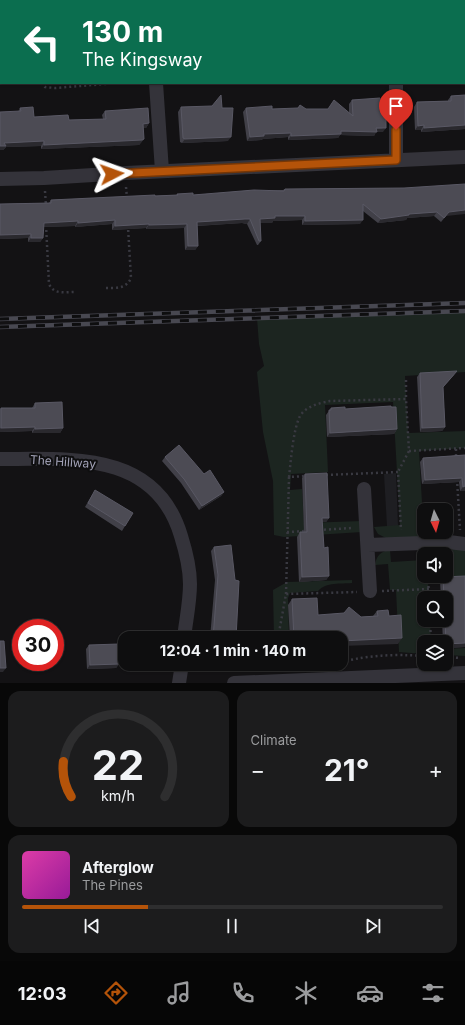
<!DOCTYPE html>
<meta charset="utf-8">
<style>
body{margin:0;font-family:Inter,sans-serif;background:#1c1c1d;color:#f1f3f6;height:100vh;display:flex;flex-direction:column;font-size:15px;white-space:nowrap}
*{box-sizing:border-box;margin:0}
p{font-size:13px;color:#9b9c9e}
.icon{flex:none;width:22px;height:22px;fill:none;stroke:currentColor;stroke-width:2;stroke-linecap:round;stroke-linejoin:round}
.map{position:relative;height:683px;overflow:hidden}
.sheet{display:flex;flex-direction:column;gap:8px;padding:8px;background:#080808;flex:1}
.sheet>*{flex:none}
.hud{position:absolute;left:0px;top:0px;width:465px;height:84px;box-shadow:0 1px 3px #0004,0 0 0 1px #2e2e2f;background:#0b6e4f;color:#fff;overflow:hidden}
.needle{width:26px;rotate:175deg}
.buttons{position:absolute;left:417px;top:503px;display:grid;gap:8px}
.buttons a{display:grid;place-items:center;width:36px;height:36px;border-radius:8px;background:#0e0e0f;box-shadow:0 1px 3px #0004,0 0 0 1px #2e2e2f;font-size:20px}
.speed{position:absolute;left:12px;top:619px;display:flex;gap:8px;font-size:20px;font-weight:700;text-align:center}
.speed>*{display:grid;place-content:center;width:52px;height:52px;border-radius:50%;background:#0e0e0f;box-shadow:0 1px 3px #0004,0 0 0 1px #2e2e2f;line-height:1}
.speed .limit{border:6px solid #d22;background:#fff;color:#111}
.pin{position:absolute;display:grid;place-items:center;width:34px;height:34px;color:#fff;margin:-41px -17px;border-radius:50% 50% 50% 0;rotate:-45deg;box-shadow:0 0 4px #0007}
.pin .icon{rotate:45deg}
.me{position:absolute;width:44px;margin:-22px;rotate:86deg;stroke-linejoin:round;filter:drop-shadow(0 0 3px #0008)}
.turn{display:flex;align-items:center;gap:14px;height:84px;padding:0 16px;font-size:18px}
.turn .icon{width:52px;height:52px;stroke-width:2.5}
.turn b{display:block;font-size:28px;line-height:34px}
.big{font-size:30px;font-weight:700;line-height:1.1}
.sheet .card{flex:1;display:flex;flex-direction:column;justify-content:center;gap:6px;min-width:0;padding:0 14px;border-radius:12px;background:#1c1c1d}
.sheet .dial{align-items:center;gap:0}
.dial svg{height:104px;overflow:visible;fill:none;stroke:#2e2e2f;stroke-width:7;stroke-linecap:round;text-anchor:middle}
.dial text{fill:#f1f3f6;stroke:none}
.song{display:flex;align-items:center;gap:12px}
.cover{width:48px;height:48px;border-radius:6px;background:linear-gradient(135deg,hsl(320 70% 55%),hsl(300 70% 35%))}
.played{height:4px;border-radius:2px;background:linear-gradient(90deg,#b45309 30%,#2e2e2f 30%)}
.keys{display:flex;justify-content:space-around;direction:ltr}
.heat{display:flex;justify-content:space-between;align-items:center;font-size:22px;direction:ltr}
.sheet .tiles{flex:1;display:grid;gap:8px;grid-template-columns:1fr 1fr}
.card:last-child{grid-column:span 2}
.trip{position:absolute;left:118px;top:631px;width:230px;height:40px;border-radius:12px;background:#0e0e0f;box-shadow:0 1px 3px #0004,0 0 0 1px #2e2e2f;font-weight:700;line-height:40px;text-align:center}
.tab-bar{display:flex;height:64px;justify-content:space-around;align-items:center;background:#060606;color:#9b9c9e}
.tab-bar .icon{width:28px;height:28px}
.tab-bar .selected{color:#b45309}
.tab-bar b{font-size:18px;color:#f1f3f6}
.map>svg:first-child{display:block}
</style>
<div class="map">
<svg width="465" height="683" viewBox="0 0 465 683">
<rect width="100%" height="100%" fill="#131214"/>
<path fill="#1e1e22" d="M 396,473 L 398,526 L 387,526 L 384,474 Z"/>
<path fill="#1c2520" d="M 465,312 L 465,372 L 405,376 L 408,433 L 465,431 L 465,448 L 419,451 L 424,537 L 386,538 L 378,534 L 374,527 L 400,525 L 393,402 L 325,405 L 328,472 L 291,474 L 290,490 L 302,489 L 304,523 L 362,521 L 362,532 L 284,537 L 274,535 L 273,481 L 263,432 L 257,372 L 264,366 L 259,344 L 257,318 Z
M 452,547 L 465,549 L 465,579 L 428,582 L 429,598 L 424,598 L 424,620 L 430,620 L 431,642 L 424,642 L 424,654 L 399,652 L 396,590 L 390,590 L 388,564 L 375,565 C 376,556 381,551 390,550 L 391,562 L 424,560 L 424,576 L 446,576 L 446,559 L 453,559 Z
M 352,580 L 352,583 C 341,584 326,582 318,591 L 290,593 L 288,598 L 289,638 L 274,638 L 273,590 L 287,582 Z
M 465,648 L 465,656 L 446,655 L 446,649 Z"/>
<g fill="none" stroke-linecap="round" stroke-linejoin="round">
<path stroke="#393941" stroke-width="2.5" stroke-dasharray="2 3" stroke-linecap="butt" d="M 21,0 L 21,1
M 33,0 L 33,1
M 122,1 L 138,0
M 269,1 L 269,0
M 0,74 L 1,74
M 41,83 L 45,87 L 55,88 L 118,83
M 126,187 L 127,198
M 45,191 L 46,206
M 46,225 L 49,284 C 54,295 65,292 75,292
M 106,288 C 116,288 126,289 131,278 L 128,227
M 406,380 L 406,399
M 456,449 L 456,458
M 409,451 L 465,448
M 326,475 L 398,472 L 401,530
M 289,477 C 291,460 293,430 300,416 C 306,406 320,403 330,401 L 406,399 L 409,451 L 398,472
M 457,479 L 460,530
M 319,530 L 352,528
M 287,532 L 306,531
M 428,576 L 429,598
M 382,591 L 429,589
M 286,594 L 289,477 L 305,476
M 430,620 L 431,642
M 278,638 L 286,594 L 357,592
M 446,657 L 461,658
M 341,662 C 371,655 393,654 424,656
M 278,669 L 278,664 L 286,664"/>
<path stroke="#34333a" stroke-width="14" d="M 150,0 L 151,1
M 395,0 L 395,1
M 156,83 L 162,171
M 396,83 L 396,160
M 0,179 L 44,178 L 126,173 L 465,157
M 0,459 C 72,459 156,451 181,536 C 186,552 190,567 190,584 C 190,602 186,620 184,638
M 364,489 L 370,591
M 368,545 L 449,542 L 465,544
M 179,683 L 182,664
M 234,683 L 465,673"/>
<defs>
<path id="rail" d="M 0,319 L 465,303
M 0,327 L 465,311"/>
</defs>
<use href="#rail" stroke="#484851" stroke-width="4.5"/>
<use href="#rail" stroke="#0e0e0f" stroke-width="3" stroke-dasharray="9" stroke-linecap="butt"/>
</g>
<path fill="#414048" d="M 465,95 L 465,129 L 421,132 L 421,130 L 415,130 L 414,107 L 417,102 L 448,101 L 448,100 L 451,96 Z
M 352,100 L 381,113 L 383,132 L 376,132 L 374,136 L 340,135 L 338,138 L 288,140 L 288,137 L 263,139 L 261,140 L 247,141 L 243,112 L 246,108 L 272,109 L 306,109 L 349,113 L 349,104 Z
M 181,107 L 222,108 L 228,141 L 182,143 L 180,142 L 178,112 Z
M 20,108 L 34,117 L 69,120 L 103,119 L 102,115 L 105,111 L 149,123 L 146,128 L 143,128 L 144,139 L 139,145 L 41,149 L 41,146 L 6,147 L 3,150 L 0,150 L 0,112 L 18,112 Z
M 404,188 L 446,216 L 441,222 L 434,216 L 407,218 L 406,220 L 378,223 L 363,211 L 360,224 L 302,225 L 302,220 L 273,221 L 272,223 L 260,223 L 261,241 L 258,245 L 257,245 L 247,224 L 242,223 L 197,226 L 198,246 L 195,250 L 185,250 L 184,228 L 146,229 L 146,228 L 112,230 L 112,224 L 75,227 L 75,226 L 43,227 L 43,238 L 40,242 L 28,242 L 28,238 L 0,239 L 0,204 L 49,203 L 51,200 L 176,195 L 177,194 L 193,195 L 283,190 L 285,189 Z
M 420,373 L 454,375 L 443,387 L 445,427 L 442,431 L 420,432 L 417,377 Z
M 35,403 L 63,428 L 60,433 L 32,433 L 32,431 L 0,432 L 0,409 L 1,408 L 32,408 Z
M 391,407 L 397,429 L 394,434 L 327,437 L 326,415 L 331,408 L 345,409 Z
M 465,455 L 465,491 L 460,491 L 459,482 L 422,484 L 420,462 L 423,458 Z
M 165,457 L 204,474 L 224,492 L 221,496 L 199,510 L 181,483 L 162,461 Z
M 305,474 L 329,518 L 326,522 L 322,522 L 324,548 L 329,576 L 326,580 L 299,582 L 297,537 L 300,532 L 304,532 L 302,478 Z
M 92,495 L 125,526 L 122,531 L 85,507 Z
M 214,547 L 235,580 L 236,638 L 210,638 L 215,580 L 211,551 Z
M 465,576 L 465,647 L 446,648 L 446,642 L 443,642 L 442,620 L 446,620 L 446,598 L 441,598 L 440,581 L 443,577 Z
M 292,599 L 318,615 L 361,617 L 373,616 L 377,611 L 389,616 L 398,644 L 341,638 L 290,638 L 288,605 Z
M 89,645 L 119,664 L 116,668 L 87,669 L 86,649 Z"/>
<path fill="#2a292e" d="M 149,123 L 146,128 L 140,128 L 143,124 Z
M 424,125 L 421,130 L 415,130 L 418,126 Z
M 465,125 L 465,129 L 421,132 L 424,128 Z
M 386,128 L 383,132 L 376,132 L 374,136 L 340,135 L 338,138 L 288,140 L 291,136 Z
M 291,133 L 288,137 L 263,139 L 261,140 L 247,141 L 250,137 L 264,134 Z
M 231,137 L 228,141 L 182,143 L 185,139 Z
M 144,139 L 139,145 L 41,149 L 44,145 Z
M 44,141 L 41,146 L 6,147 L 3,150 L 0,150 L 0,146 L 4,143 Z
M 465,210 L 465,214 L 446,216 L 449,212 Z
M 437,212 L 434,216 L 407,218 L 406,220 L 378,223 L 381,219 L 409,214 Z
M 275,216 L 305,216 L 302,220 L 273,221 L 272,223 L 257,223 L 260,219 Z
M 245,219 L 250,219 L 247,224 L 242,223 L 194,226 L 197,222 Z
M 115,220 L 112,224 L 75,227 L 78,223 Z
M 363,220 L 360,224 L 302,225 L 305,221 Z
M 78,221 L 75,226 L 41,227 L 44,223 Z
M 149,224 L 146,228 L 112,230 L 115,226 Z
M 187,224 L 184,228 L 146,229 L 149,225 Z
M 31,234 L 28,238 L 0,239 L 0,235 Z
M 31,238 L 43,238 L 40,242 L 28,242 Z
M 188,246 L 198,246 L 195,250 L 185,250 Z
M 457,371 L 454,375 L 440,391 L 443,387 Z
M 35,427 L 32,431 L 0,432 L 0,429 L 1,428 Z
M 445,427 L 442,431 L 420,432 L 422,428 Z
M 63,428 L 60,433 L 32,433 L 35,429 Z
M 397,429 L 394,434 L 327,437 L 330,433 Z
M 462,478 L 459,482 L 422,484 L 425,480 Z
M 465,486 L 465,491 L 460,491 L 463,487 Z
M 224,492 L 221,496 L 199,510 L 202,506 Z
M 322,518 L 329,518 L 326,522 L 319,522 Z
M 329,576 L 326,580 L 299,582 L 302,577 Z
M 402,638 L 398,644 L 341,646 L 341,641 Z
M 465,643 L 465,647 L 446,648 L 446,644 Z
M 119,664 L 116,668 L 87,669 L 90,665 Z
M 0,668 L 6,668 L 3,672 L 0,672 Z"/>
<path fill="#4c4b54" stroke="#595864" d="M 102,0 L 126,0 L 126,1 L 102,1 Z
M 182,0 L 206,0 L 206,1 L 182,1 Z
M 345,0 L 372,0 L 372,1 L 345,1 Z
M 428,0 L 455,0 L 455,1 L 428,1 Z
M 221,95 L 222,108 L 233,108 L 231,137 L 185,139 L 183,138 L 181,107 L 212,106 Z
M 465,95 L 465,125 L 424,128 L 424,125 L 418,126 L 417,102 L 451,101 L 451,96 Z
M 380,98 L 381,113 L 386,113 L 386,128 L 376,128 L 377,132 L 341,131 L 341,134 L 291,136 L 291,133 L 264,134 L 264,136 L 250,137 L 246,108 L 272,106 L 272,109 L 298,108 L 300,105 L 306,109 L 328,109 L 334,100 L 353,116 L 352,100 Z
M 33,107 L 34,117 L 68,115 L 69,120 L 106,119 L 105,111 L 148,108 L 149,123 L 143,124 L 144,139 L 142,140 L 44,145 L 44,141 L 4,143 L 6,146 L 0,146 L 0,112 L 21,111 L 20,108 Z
M 465,184 L 465,210 L 449,212 L 444,218 L 437,212 L 409,214 L 409,215 L 381,219 L 363,204 L 363,220 L 305,221 L 305,216 L 275,216 L 275,218 L 260,219 L 261,241 L 259,241 L 250,219 L 245,219 L 197,222 L 198,246 L 188,246 L 187,224 L 149,225 L 149,224 L 115,226 L 115,220 L 78,223 L 78,221 L 44,223 L 43,238 L 31,238 L 31,234 L 0,235 L 0,204 L 51,203 L 51,200 L 155,195 L 155,196 L 178,195 L 177,194 L 193,193 L 193,195 L 254,190 L 284,191 L 285,189 L 404,188 Z
M 457,371 L 443,387 L 445,427 L 422,428 L 420,373 Z
M 62,402 L 63,428 L 35,429 L 35,427 L 1,428 L 1,408 L 35,408 L 35,403 Z
M 391,406 L 391,407 L 396,407 L 397,429 L 330,433 L 329,410 L 331,410 L 331,408 L 345,407 L 345,409 Z
M 179,445 L 204,474 L 210,470 L 224,492 L 202,506 L 184,479 L 165,457 Z
M 465,455 L 465,486 L 463,487 L 462,478 L 425,480 L 423,458 Z
M 327,473 L 329,518 L 322,518 L 324,548 L 328,547 L 329,576 L 302,577 L 300,532 L 307,532 L 305,474 Z
M 95,490 L 133,513 L 125,526 L 88,503 Z
M 231,545 L 235,580 L 239,581 L 236,638 L 213,638 L 218,575 L 214,547 Z
M 465,576 L 465,643 L 446,644 L 445,620 L 446,620 L 446,598 L 444,598 L 443,577 Z
M 317,598 L 318,615 L 344,613 L 349,607 L 361,617 L 378,616 L 377,611 L 388,610 L 389,616 L 401,615 L 402,638 L 341,641 L 341,638 L 294,638 L 292,599 Z
M 0,641 L 4,641 L 6,668 L 0,668 Z
M 119,644 L 119,664 L 90,665 L 89,645 Z"/>
<g fill="none" stroke-linecap="round" stroke-linejoin="round">
<defs>
<path id="route" d="M 112,174 L 396,160 L 396,130"/>
</defs>
<use href="#route" stroke="#753606" stroke-width="10"/>
<use href="#route" stroke="#b45309" stroke-width="7"/>
</g>
<g text-anchor="middle" stroke-width="4" stroke-linejoin="round" paint-order="stroke">
<g font-size="12" fill="#a2a2b7" stroke="#0e0e0f">
<text transform="translate(63 462) rotate(4)" y="4">The Hillway</text>
</g>
</g>
</svg>
<div class="buttons">
<a><svg class="needle" viewBox="-14 -14 28 28"><path d="M0-13l5 13h-10z" fill="#e53935"/><path d="M0 13l5-13h-10z" fill="#9b9c9e"/></svg></a>
<a><svg class="icon" aria-label="sound" viewBox="0 0 24 24"><path d="M4 9h4l5-4v14l-5-4H4zM17 9q2 3 0 6"/></svg></a>
<a><svg class="icon" aria-label="search" viewBox="0 0 24 24"><circle cx="10" cy="10" r="6"/><path d="M15 15l6 6"/></svg></a>
<a><svg class="icon" aria-label="layers" viewBox="0 0 24 24"><path d="M12 4l9 5-9 5-9-5zM3 14l9 5 9-5"/></svg></a>
</div>
<div class="speed"><div class="limit">30</div></div>
<div class="pin" style="left:396px;top:130px;background:#d93025"><svg class="icon" aria-label="arrive" viewBox="0 0 24 24"><path d="M6 21V4h12l-3 4 3 4H6"/></svg></div>
<svg class="me" style="left:112px;top:174px" viewBox="-20 -20 40 40"><path d="M0-17L14 15 0 8-14 15z" fill="#b45309" stroke="#fff" stroke-width="4"/></svg>
<div class="trip">12:04 · 1 min · 140 m</div>
<div class="hud">
<div class="turn"><svg class="icon" aria-label="left" viewBox="0 0 24 24"><path d="M17 20v-9H6M10 6l-5 5 5 5"/></svg><div><b>130 m</b>The Kingsway</div></div>
</div>
</div>
<section class="sheet">
<div class="tiles">
<div class="card dial"><svg viewBox="0 0 100 80">
<path d="M14 69A42 42 0 1 1 86 69"/>
<path d="M14 69A42 42 0 0 1 8 42" stroke="#b45309"/>
<text x="50" y="56" font-size="32" font-weight="700">22</text>
<text x="50" y="72" font-size="11">km/h</text>
</svg></div>
<div class="card"><p>Climate</p>
<div class="heat"><a>−</a><b class="big">21°</b><a>+</a></div>
</div>
<div class="card">
<div class="song"><i class="cover"></i><div><b>Afterglow</b><p>The Pines</p></div></div>
<div class="played"></div>
<div class="keys"><svg class="icon" aria-label="previous" viewBox="0 0 24 24"><path d="M18 5L8 12l10 7zM5 5v14"/></svg><svg class="icon" aria-label="pause" viewBox="0 0 24 24"><path d="M8 5v14M16 5v14"/></svg><svg class="icon" aria-label="next" viewBox="0 0 24 24"><path d="M6 5l10 7-10 7zM19 5v14"/></svg></div>
</div>
</div>
</section>
<nav class="tab-bar">
<b>12:03</b>
<svg class="icon selected" aria-label="directions" viewBox="0 0 24 24"><path d="M12 3l9 9-9 9-9-9zM9 14v-3h6M13 9l2 2-2 2"/></svg>
<svg class="icon" aria-label="music" viewBox="0 0 24 24"><path d="M9 18V5l10-2v13"/><circle cx="6" cy="18" r="3"/><circle cx="16" cy="16" r="3"/></svg>
<svg class="icon" aria-label="phone" viewBox="0 0 24 24"><path d="M5 4h4l2 5-3 2q2 4 5 5l2-3 5 2v4C11 20 4 13 5 4z"/></svg>
<svg class="icon" aria-label="climate" viewBox="0 0 24 24"><path d="M12 3v18M4 7l16 10M4 17L20 7"/></svg>
<svg class="icon" aria-label="car" viewBox="0 0 24 24"><path d="M5 17H2v-5l4-1 3-4h7l3 4 3 1v5h-3M9 17h6M6 11h13"/><circle cx="7" cy="17" r="2"/><circle cx="17" cy="17" r="2"/></svg>
<svg class="icon" aria-label="filters" viewBox="0 0 24 24"><path d="M4 7h16M4 17h16"/><circle cx="9" cy="7" r="2"/><circle cx="15" cy="17" r="2"/></svg>
</nav>
